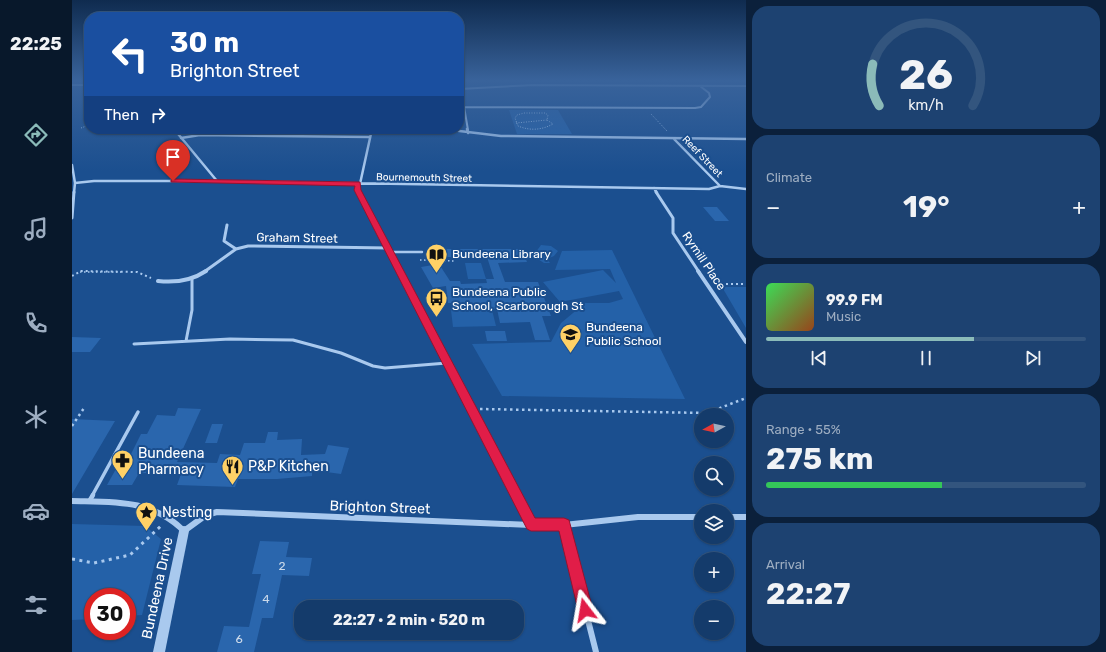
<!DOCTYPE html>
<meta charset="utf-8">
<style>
body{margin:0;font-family:Rubik,sans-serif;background:#1d4271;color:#f1f3f6;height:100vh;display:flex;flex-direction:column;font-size:15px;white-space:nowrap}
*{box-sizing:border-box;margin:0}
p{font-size:13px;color:#9dadc1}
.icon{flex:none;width:22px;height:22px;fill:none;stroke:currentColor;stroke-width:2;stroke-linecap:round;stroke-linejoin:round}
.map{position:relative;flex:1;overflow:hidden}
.details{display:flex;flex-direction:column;gap:6px;padding:6px;background:#0b203b;width:360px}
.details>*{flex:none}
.top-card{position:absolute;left:12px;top:12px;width:380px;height:122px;border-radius:16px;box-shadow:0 1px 3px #0004,0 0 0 1px #33557e;background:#1a4fa0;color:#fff;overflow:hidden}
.needle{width:26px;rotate:262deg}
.tools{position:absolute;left:622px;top:408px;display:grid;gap:8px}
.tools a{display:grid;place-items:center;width:40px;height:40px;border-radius:50%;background:#143b6b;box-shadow:0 1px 3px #0004,0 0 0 1px #33557e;font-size:20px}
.speed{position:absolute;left:12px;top:588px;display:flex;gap:8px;font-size:20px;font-weight:700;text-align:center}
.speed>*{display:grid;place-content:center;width:52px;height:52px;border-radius:50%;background:#143b6b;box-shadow:0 1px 3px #0004,0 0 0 1px #33557e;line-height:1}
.speed .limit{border:6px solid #d22;background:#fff;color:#111}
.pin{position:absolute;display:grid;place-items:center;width:34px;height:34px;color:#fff;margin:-41px -17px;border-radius:50% 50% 50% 0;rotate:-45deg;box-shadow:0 0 4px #0007}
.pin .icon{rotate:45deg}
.me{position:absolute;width:44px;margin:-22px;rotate:346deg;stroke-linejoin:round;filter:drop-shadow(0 0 3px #0008)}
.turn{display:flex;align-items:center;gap:14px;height:84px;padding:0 20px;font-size:18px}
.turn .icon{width:52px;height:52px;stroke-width:2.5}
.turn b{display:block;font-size:28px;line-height:34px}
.then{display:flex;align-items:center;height:38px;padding:0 20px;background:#0003;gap:8px;font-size:15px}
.big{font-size:30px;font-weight:700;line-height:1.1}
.details .tile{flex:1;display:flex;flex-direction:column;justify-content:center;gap:6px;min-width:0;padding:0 14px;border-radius:16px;background:#1d4271}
.details .dial{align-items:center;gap:0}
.dial svg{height:104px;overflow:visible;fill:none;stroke:#33557e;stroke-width:7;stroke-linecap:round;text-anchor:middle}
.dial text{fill:#f1f3f6;stroke:none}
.song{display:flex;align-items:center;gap:12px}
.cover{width:48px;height:48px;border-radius:6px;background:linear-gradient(135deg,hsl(130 70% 55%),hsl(20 70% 35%))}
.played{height:4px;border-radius:2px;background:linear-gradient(90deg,#8bbbb9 65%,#33557e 65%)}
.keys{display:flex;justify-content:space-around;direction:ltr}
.heat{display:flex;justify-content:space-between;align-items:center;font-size:22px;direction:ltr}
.charge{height:6px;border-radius:3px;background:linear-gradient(90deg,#34c759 55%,#33557e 0)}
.trip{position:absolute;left:222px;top:600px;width:230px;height:40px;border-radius:16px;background:#143b6b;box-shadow:0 1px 3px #0004,0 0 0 1px #33557e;font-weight:700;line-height:40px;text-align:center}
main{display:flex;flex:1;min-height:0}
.tabs{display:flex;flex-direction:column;width:72px;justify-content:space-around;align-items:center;background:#08182b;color:#9dadc1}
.tabs .icon{width:28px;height:28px}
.tabs .on{color:#8bbbb9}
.tabs b{font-size:18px;color:#f1f3f6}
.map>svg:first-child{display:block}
</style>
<main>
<nav class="tabs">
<b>22:25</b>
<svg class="icon on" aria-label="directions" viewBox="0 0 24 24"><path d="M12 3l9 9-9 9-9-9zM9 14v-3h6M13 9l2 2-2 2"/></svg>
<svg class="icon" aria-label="music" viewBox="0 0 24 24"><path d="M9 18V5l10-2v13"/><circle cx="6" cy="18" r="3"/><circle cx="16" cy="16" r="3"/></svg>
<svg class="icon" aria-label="phone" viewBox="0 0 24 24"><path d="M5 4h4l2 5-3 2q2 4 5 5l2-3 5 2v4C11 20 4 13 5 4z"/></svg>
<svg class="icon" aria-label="climate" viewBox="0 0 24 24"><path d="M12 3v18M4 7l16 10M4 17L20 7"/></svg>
<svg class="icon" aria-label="car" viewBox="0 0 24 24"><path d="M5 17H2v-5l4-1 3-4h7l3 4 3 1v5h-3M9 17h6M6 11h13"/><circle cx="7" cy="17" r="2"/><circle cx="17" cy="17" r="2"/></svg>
<svg class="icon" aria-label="filters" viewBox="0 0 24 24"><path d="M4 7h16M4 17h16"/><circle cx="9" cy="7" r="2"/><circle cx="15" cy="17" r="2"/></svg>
</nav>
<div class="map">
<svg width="674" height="652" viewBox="0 0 674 652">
<rect width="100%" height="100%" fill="#1b4f8f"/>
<path fill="#2461a8" d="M 437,110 L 486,110 L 500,134 L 445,134 Z
M 469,245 L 479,246 L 486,251 L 482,256 L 475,259 L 478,263 L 472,263 L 461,256 Z
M 540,250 L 613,399 L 430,396 L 400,344 L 479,342 L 489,323 L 513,303 L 537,303 L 551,299 L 547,291 L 488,302 L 471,282 L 531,270 L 544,283 L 538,269 L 483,270 L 490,251 Z
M 393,263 L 409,263 L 414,279 L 396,279 Z
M 650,287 L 674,287 L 674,328 Z
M 379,310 L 420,310 L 424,326 L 381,327 Z
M 0,524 L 73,526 L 89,539 L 70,615 L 55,616 L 55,597 L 21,597 L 21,619 L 0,620 Z"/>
<path fill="#2a66ad" d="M 631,207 L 645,207 L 657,221 L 643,221 Z
M 359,249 L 450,249 L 455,262 L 426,263 L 433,282 L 466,282 L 479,316 L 470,316 L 478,340 L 463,340 L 458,322 L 428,323 L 425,309 L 395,309 L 394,306 L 382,306 L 382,303 L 376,303 L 374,286 L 361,288 L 349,267 L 367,264 L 378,281 L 388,281 L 389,284 L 415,283 L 414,279 L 422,279 L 415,257 L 360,257 Z
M 413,331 L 433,331 L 435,341 L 415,341 Z
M 0,337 L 29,338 L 18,352 L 0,352 Z
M 106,408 L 129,409 L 105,462 L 145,463 L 148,454 L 168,455 L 172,443 L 193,443 L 196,432 L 206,432 L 205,440 L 230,439 L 229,455 L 253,454 L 256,445 L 277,448 L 269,474 L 240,470 L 240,476 L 205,479 L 166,479 L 163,487 L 105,485 L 109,474 L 67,473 L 60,485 L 35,485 L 49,460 L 56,460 L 69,434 L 75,434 L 85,415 L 103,416 Z
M 0,419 L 43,421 L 0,494 Z
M 140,424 L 151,424 L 145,443 L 133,443 Z
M 188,541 L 217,542 L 214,557 L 240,558 L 237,576 L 210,575 L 201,618 L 190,618 L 182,652 L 145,652 L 152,626 L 177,627 L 189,574 L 180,574 Z"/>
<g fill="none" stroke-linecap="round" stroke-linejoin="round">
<path stroke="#a9c9ee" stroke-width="1" stroke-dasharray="1 1.5" stroke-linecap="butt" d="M 452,113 L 473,113 L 476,115 L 475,120 L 481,124 C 470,130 458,131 446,126 L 443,118 L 445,115 Z
M 579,114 L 595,131
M 444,123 L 475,120
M 9,128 L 17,125"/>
<path stroke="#a9c9ee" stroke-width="1.5" stroke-dasharray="1.5 2.5" stroke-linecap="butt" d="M 348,260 L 383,261
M 8,272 L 49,272"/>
<path stroke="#a9c9ee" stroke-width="2" stroke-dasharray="2 3" stroke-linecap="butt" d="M 0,276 L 9,271 L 65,272 L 79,278
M 644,284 L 674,284"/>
<path stroke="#a9c9ee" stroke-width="2.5" stroke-dasharray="2.5 3.5" stroke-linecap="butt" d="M 408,409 L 635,413 L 674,398
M 0,426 L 12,408"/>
<path stroke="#a9c9ee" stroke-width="3" stroke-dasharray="3 4.5" stroke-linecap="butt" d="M 0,559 L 22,563 L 58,555 L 91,524"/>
<path stroke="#a9c9ee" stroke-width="2.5" d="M 318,252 L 350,252"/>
<path stroke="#a9c9ee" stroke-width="3" d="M 114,341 L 120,310 L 120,278
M 62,344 L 158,339 L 221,340 L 269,353 L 301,366 L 313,368 L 375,363"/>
<path stroke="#a9c9ee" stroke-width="3.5" d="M 20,496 L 66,412"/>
<path stroke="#a9c9ee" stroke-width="4.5" d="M 18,500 L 21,495"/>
<path stroke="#a9c9ee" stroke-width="2" d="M 0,85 L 17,85
M 387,89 L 461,85 L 674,86
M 389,89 L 396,130
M 392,107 L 623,108 L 629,107 L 638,97 L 637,93 L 628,86
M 371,129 L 379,130"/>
<path stroke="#a9c9ee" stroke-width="2.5" d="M 102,129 L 145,181
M 371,129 L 429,136 L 674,139
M 395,129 L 396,133
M 109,138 L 128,135 L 298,137
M 602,139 L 648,186 L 674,189
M 0,165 L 3,183 L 2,193
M 3,183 L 22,181 L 145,181 L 637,189 L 648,186
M 582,188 L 585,193
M 286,193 L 300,129"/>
<path stroke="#a9c9ee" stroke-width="3" d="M 285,192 L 327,272
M 584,192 L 601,218 L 601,233 L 627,272
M 0,218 L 2,192
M 155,225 L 152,241 L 164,249 L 176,246 L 316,248
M 132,272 L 164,249"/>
<path stroke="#a9c9ee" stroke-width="4" d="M 327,271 L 379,371
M 626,271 L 674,342
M 86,281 C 104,283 119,281 134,271"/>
<path stroke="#a9c9ee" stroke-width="5" d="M 378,370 L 444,496"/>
<path stroke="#a9c9ee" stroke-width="6" d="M 443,495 L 459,525
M 0,501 C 42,502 80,499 112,531 L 134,515 L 145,512 L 459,525 L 492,525 L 566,517 L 629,517
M 655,517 L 674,517
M 492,525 L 524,652"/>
<path fill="#a9c9ee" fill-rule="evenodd" d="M 112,526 L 116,527 L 117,531 L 93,652 L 81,652 L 107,531 L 108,527 Z"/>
</g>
<linearGradient id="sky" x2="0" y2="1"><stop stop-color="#0f2b4f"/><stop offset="0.47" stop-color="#39639b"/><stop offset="1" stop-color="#39639b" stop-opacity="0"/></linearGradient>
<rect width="674" height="171" fill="url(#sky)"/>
<path fill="#e11d48" stroke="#92132f" d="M 101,179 L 288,182 L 289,190 L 463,518 L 492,518 L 497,520 L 521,610 L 518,615 L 513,617 L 508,615 L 506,610 L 487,531 L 459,531 L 455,529 L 282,190 L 283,186 L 99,182 L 99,180 Z"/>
<defs>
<symbol id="library-pin" viewBox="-11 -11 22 30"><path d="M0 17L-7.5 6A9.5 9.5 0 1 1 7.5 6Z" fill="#ffd166" stroke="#1b4f8f"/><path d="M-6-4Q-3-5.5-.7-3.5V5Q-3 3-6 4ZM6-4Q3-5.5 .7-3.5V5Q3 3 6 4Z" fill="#111"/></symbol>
<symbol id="bus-pin" viewBox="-11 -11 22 30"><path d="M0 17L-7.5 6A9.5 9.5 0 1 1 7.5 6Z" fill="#ffd166" stroke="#1b4f8f"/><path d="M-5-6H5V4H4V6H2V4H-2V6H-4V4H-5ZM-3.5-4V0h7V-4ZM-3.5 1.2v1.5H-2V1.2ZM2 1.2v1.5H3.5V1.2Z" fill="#111"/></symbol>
<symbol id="school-pin" viewBox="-11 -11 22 30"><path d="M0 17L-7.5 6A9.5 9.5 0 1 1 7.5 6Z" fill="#ffd166" stroke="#1b4f8f"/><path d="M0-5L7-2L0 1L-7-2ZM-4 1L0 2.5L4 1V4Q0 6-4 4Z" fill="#111"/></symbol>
<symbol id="pharmacy-pin" viewBox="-11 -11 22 30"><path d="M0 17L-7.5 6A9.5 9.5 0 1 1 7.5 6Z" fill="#ffd166" stroke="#1b4f8f"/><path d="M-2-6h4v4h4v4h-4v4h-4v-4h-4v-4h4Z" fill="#111"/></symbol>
<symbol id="restaurant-pin" viewBox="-11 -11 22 30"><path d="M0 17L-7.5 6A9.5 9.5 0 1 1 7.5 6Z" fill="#ffd166" stroke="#1b4f8f"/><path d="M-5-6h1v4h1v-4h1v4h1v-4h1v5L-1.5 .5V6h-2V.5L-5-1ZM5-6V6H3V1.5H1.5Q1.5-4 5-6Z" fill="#111"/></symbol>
<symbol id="sight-pin" viewBox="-11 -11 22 30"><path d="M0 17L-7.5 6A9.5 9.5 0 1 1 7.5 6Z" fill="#ffd166" stroke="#1b4f8f"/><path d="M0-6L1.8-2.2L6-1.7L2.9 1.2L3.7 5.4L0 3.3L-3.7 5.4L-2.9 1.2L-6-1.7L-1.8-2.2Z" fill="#111"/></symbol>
</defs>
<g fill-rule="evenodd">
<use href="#library-pin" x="352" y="242" width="25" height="34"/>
<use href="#bus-pin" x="352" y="286" width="25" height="34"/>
<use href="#school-pin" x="486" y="322" width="25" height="34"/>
<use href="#pharmacy-pin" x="38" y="448" width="25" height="34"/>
<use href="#restaurant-pin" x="148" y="454" width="25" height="34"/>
<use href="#sight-pin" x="62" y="500" width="25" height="34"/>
</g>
<g text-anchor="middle" stroke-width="4" stroke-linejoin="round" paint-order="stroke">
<g font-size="10" fill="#fff" stroke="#1b4f8f">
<text transform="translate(631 156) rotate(46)" y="4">Reef Street</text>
<text transform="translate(352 177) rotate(1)" y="4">Bournemouth Street</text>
</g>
<g font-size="12" fill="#fff" stroke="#1b4f8f">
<text transform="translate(225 238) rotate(1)" y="4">Graham Street</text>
<text transform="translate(632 261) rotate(56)" y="4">Rymill Place</text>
</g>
<g font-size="12" fill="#fff" stroke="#1b4f8f" text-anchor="start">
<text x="380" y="258">Bundeena Library</text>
<text x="380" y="296">Bundeena Public<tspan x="380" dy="14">School, Scarborough St</tspan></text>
<text x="514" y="331">Bundeena<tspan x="514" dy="14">Public School</tspan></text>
</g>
<g font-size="12" fill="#cad9ea">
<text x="210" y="570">2</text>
<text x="194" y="603">4</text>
<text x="167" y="643">6</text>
</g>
<g font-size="14" fill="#fff" stroke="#1b4f8f" text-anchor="start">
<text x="66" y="458">Bundeena<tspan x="66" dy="16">Pharmacy</tspan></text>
<text x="176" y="471">P&amp;P Kitchen</text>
<text x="90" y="517">Nesting</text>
</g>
<g font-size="14" fill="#fff" stroke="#1b4f8f">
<text transform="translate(308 507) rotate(2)" y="5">Brighton Street</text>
<text transform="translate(85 588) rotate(-78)" y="5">Bundeena Drive</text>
</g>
</g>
</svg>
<div class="tools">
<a><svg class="needle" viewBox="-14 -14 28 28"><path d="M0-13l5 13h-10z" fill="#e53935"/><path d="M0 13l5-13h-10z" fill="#9dadc1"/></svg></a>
<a><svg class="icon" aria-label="search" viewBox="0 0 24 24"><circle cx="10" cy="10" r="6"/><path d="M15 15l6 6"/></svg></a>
<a><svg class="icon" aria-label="layers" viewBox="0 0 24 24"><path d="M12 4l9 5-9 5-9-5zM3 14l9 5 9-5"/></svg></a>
<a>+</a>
<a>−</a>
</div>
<div class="speed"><div class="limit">30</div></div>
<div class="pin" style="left:101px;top:181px;background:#d93025"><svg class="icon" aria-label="arrive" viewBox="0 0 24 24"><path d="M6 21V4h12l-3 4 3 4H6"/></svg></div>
<svg class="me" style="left:513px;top:610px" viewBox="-20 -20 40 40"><path d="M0-17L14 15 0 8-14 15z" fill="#e11d48" stroke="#fff" stroke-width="4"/></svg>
<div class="trip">22:27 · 2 min · 520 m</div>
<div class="top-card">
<div class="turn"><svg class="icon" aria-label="left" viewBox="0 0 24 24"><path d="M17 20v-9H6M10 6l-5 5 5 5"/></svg><div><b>30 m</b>Brighton Street</div></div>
<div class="then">Then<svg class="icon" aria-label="right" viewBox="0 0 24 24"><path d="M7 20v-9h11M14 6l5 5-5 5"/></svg></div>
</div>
</div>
<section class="details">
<div class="tile dial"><svg viewBox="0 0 100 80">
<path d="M14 69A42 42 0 1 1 86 69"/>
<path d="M14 69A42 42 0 0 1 9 37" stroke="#8bbbb9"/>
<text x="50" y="56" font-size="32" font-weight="700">26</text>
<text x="50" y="72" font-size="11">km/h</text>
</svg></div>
<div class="tile"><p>Climate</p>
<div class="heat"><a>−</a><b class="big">19°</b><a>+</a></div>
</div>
<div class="tile">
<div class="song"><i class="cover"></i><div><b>99.9 FM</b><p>Music</p></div></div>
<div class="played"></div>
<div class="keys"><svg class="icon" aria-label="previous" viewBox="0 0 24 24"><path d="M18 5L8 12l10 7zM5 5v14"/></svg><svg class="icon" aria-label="pause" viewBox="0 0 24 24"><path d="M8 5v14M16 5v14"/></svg><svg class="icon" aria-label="next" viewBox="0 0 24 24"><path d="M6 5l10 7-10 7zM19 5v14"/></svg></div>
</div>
<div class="tile"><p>Range · 55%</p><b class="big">275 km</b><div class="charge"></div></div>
<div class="tile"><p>Arrival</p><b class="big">22:27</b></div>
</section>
</main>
